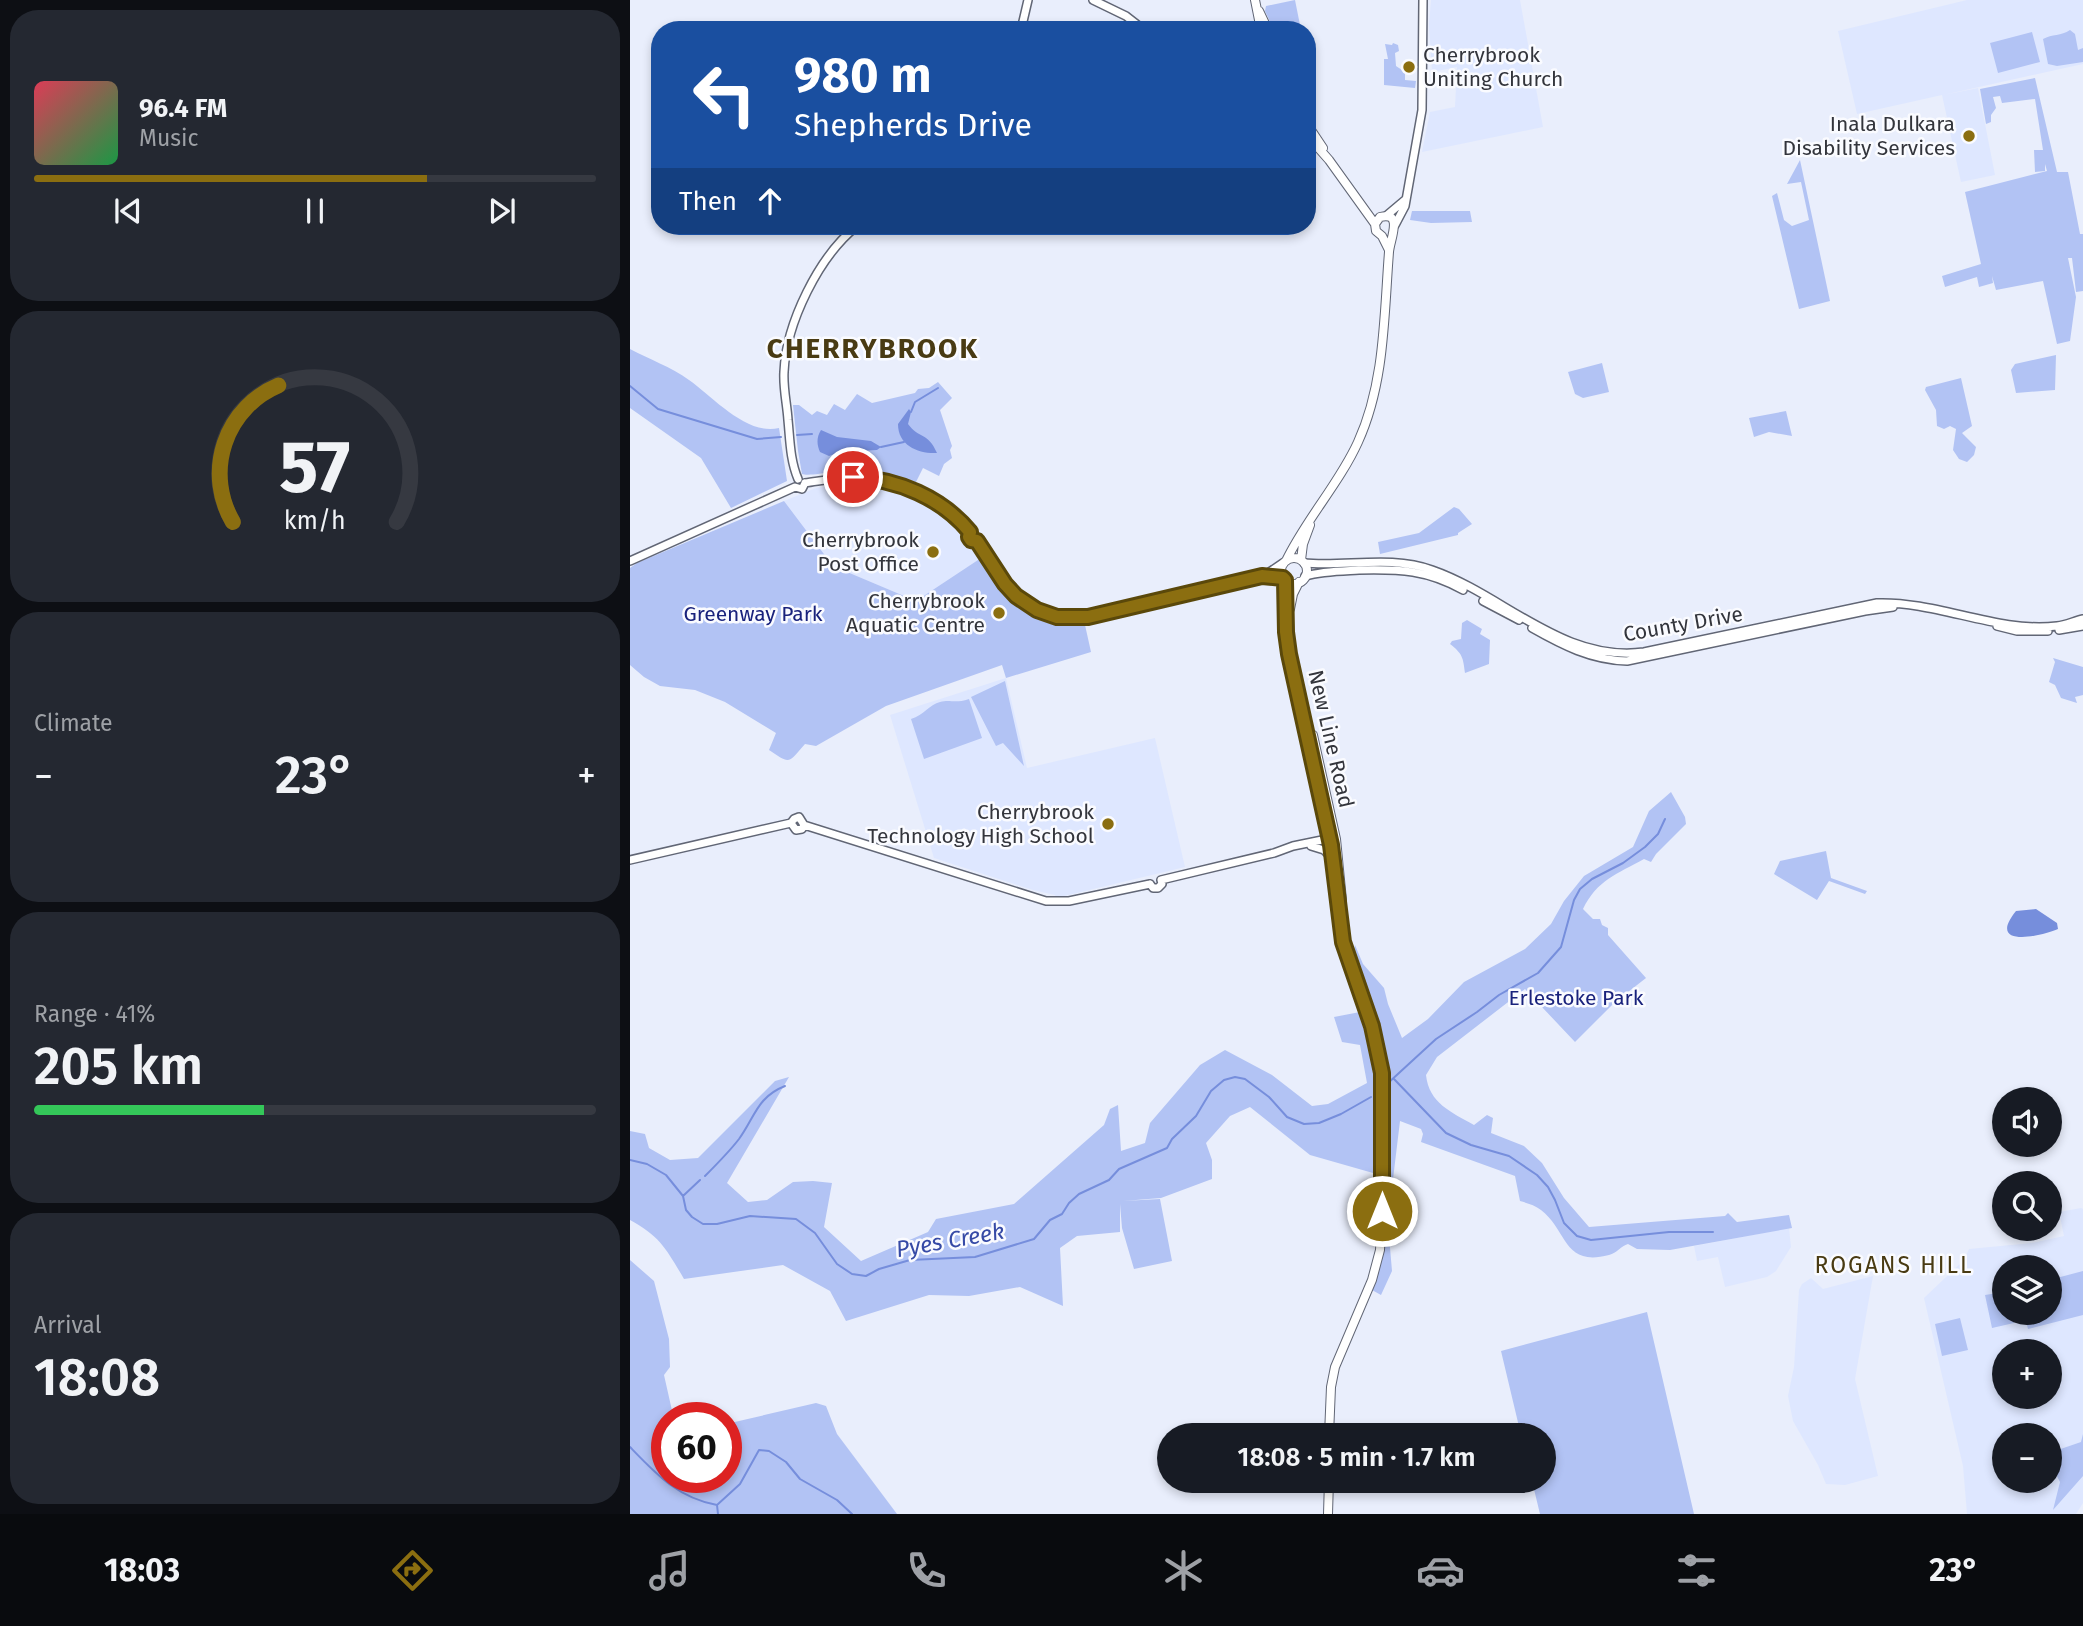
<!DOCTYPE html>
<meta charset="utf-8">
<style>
body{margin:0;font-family:"Fira Sans",sans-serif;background:#242831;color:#f1f3f6;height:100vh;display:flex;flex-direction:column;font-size:26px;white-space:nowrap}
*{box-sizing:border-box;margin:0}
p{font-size:23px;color:#9ea1a6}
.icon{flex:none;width:38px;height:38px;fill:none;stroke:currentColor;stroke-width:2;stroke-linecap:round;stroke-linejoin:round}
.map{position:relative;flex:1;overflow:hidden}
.sheet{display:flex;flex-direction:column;gap:10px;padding:10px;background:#0d0f14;width:630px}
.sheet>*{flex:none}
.hud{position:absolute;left:21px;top:21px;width:665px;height:214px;border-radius:28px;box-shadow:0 4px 10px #0003;background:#1a4fa0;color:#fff;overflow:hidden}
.tools{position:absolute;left:1362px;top:1087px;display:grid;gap:14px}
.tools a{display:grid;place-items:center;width:70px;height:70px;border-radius:50%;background:#171b24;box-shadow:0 4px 10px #0003;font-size:35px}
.speed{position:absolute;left:21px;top:1402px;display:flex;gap:14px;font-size:35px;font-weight:700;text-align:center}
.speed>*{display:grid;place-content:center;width:91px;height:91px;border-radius:50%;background:#171b24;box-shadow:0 4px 10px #0003;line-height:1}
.speed .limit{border:10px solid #d22;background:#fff;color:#111}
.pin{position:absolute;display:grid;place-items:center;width:60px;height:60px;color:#fff;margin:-30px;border:4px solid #fff;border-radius:50%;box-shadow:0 2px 7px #0007}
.me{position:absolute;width:77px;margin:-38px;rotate:0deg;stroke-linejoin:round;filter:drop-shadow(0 0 5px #0008)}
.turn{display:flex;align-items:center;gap:24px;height:147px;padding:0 28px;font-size:32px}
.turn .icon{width:91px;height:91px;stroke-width:2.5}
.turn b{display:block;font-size:49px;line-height:60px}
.then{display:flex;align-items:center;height:66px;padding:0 28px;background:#0003;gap:14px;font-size:26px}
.big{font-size:52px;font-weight:600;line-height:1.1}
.sheet .widget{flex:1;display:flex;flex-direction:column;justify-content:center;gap:10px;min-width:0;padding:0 24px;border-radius:28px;background:#242831}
.sheet .dial{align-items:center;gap:0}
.dial svg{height:182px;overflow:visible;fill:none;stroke:#363941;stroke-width:7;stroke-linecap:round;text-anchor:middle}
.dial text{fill:#f1f3f6;stroke:none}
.song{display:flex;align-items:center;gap:21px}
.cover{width:84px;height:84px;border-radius:10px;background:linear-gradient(135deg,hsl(350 70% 55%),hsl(140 70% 35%))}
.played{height:7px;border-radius:4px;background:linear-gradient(90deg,#8b6e10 70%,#363941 70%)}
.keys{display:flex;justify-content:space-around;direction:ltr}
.heat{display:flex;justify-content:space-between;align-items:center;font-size:38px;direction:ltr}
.charge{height:10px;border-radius:5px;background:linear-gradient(90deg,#34c759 41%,#363941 0)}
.trip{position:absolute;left:527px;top:1423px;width:399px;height:70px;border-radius:35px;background:#171b24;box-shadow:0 4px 10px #0003;font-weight:600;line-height:70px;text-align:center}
.tab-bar{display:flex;height:112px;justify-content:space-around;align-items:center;background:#090b0e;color:#9ea1a6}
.tab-bar .icon{width:49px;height:49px}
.tab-bar .on{color:#8b6e10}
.tab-bar b{font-size:32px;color:#f1f3f6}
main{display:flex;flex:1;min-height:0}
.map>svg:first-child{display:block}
</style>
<main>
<section class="sheet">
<div class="widget">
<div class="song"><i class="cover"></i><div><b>96.4 FM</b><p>Music</p></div></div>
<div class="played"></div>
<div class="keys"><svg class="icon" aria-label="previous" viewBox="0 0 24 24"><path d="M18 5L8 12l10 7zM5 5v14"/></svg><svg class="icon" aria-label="pause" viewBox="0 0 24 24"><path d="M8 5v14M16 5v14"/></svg><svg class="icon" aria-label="next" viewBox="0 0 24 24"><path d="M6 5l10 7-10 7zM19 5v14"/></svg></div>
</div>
<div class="widget dial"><svg viewBox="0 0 100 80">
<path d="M14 69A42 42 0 1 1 86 69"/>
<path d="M14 69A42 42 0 0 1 34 9" stroke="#8b6e10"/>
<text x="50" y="56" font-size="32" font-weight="700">57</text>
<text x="50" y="72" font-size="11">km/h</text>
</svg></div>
<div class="widget"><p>Climate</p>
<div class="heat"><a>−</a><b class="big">23°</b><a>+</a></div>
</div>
<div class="widget"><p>Range · 41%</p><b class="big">205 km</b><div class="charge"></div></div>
<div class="widget"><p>Arrival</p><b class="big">18:08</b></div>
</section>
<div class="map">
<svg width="1453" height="1514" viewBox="0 0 1453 1514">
<rect width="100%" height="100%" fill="#e9eefc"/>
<path fill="#dee7ff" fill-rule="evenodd" d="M 801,0 L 890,0 L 913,127 L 792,152 L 800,112 L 825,107 L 827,67 L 802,72 L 799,25 Z
M 1337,0 L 1453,0 L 1453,64 L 1313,95 L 1348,88 L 1365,175 L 1331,182 L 1312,95 L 1227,114 L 1208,31 Z
M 224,484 L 254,488 L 298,505 L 326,527 L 351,558 L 286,601 L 203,566 L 154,501 L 186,488 Z
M 376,678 L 397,768 L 525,738 L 555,867 L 426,898 L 425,895 L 403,890 L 304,858 L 260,715 Z
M 1451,1208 L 1453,1209 L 1453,1503 L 1446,1514 L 1337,1514 L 1333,1466 L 1294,1298 L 1334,1260 L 1339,1249 L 1402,1243 L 1434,1236 L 1429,1212 ZM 1374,1267 L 1419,1267 L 1419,1312 L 1374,1312 ZM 1374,1351 L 1419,1351 L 1419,1396 L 1374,1396 ZM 1374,1435 L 1419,1435 L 1419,1480 L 1374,1480 Z
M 1159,1228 L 1161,1247 L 1146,1271 L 1137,1277 L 1095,1287 L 1088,1257 L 1067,1261 L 1064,1246 Z
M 1243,1276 L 1225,1379 L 1248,1476 L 1215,1485 L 1196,1484 L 1188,1465 L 1163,1421 L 1158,1396 L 1164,1367 L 1169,1290 L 1172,1284 L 1181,1278 L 1193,1289 Z"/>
<path fill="#b2c3f4" d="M 665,0 L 671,30 L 644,30 L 635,11 L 636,6 Z
M 1440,30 L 1445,34 L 1448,50 L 1453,48 L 1453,62 L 1427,66 L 1418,64 L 1413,39 C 1422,34 1431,36 1440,30 Z
M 1402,32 L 1410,62 L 1368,73 L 1360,43 Z
M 763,43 L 768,45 L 769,51 L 765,53 L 766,66 L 775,72 L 775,80 L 786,81 L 785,88 L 754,85 L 754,59 L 758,59 L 755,44 L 762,45 Z
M 1405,78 L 1427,172 L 1438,172 L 1450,234 L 1453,234 L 1453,291 L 1446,292 L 1442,258 L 1438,258 L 1446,297 L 1440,341 L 1427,344 L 1413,281 L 1366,290 L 1362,276 L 1363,283 L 1349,287 L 1347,277 L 1315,287 L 1312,276 L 1351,264 L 1335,192 L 1417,171 L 1415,164 L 1415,171 L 1405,172 L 1404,150 L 1413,150 L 1405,99 L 1372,103 L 1370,96 L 1363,97 L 1366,108 L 1361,115 L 1361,122 L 1356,124 L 1350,89 Z
M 1170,160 L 1200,301 L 1169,309 L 1142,196 L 1147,193 L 1154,220 L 1162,226 L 1179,220 L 1171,182 L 1157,184 Z
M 782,211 L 840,211 L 842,222 L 801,223 L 780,220 Z
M 0,349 C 19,359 41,367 59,380 C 83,397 117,436 149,428 L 157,481 L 101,508 L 71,458 L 0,408 Z
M 1426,355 L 1425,390 L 1386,393 L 1381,370 L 1385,364 Z
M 972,363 L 979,392 L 953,398 L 945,394 L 938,372 Z
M 1331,378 L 1342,426 L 1332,433 L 1346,447 L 1344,455 L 1337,462 L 1329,459 L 1323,450 L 1326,429 L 1320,426 L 1314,429 L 1307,426 L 1306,410 L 1295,390 L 1296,387 Z
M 308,382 L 322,398 L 310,410 L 322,446 L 320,450 L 322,458 L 314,464 L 309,476 L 293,468 L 285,484 C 267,476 246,470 226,469 C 214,469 181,477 172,474 L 168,451 L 163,405 L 169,405 L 182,415 L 187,411 L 197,415 L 204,404 L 215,410 L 227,394 L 242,403 L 285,393 L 288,389 L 299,388 Z
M 1156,411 L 1162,436 L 1139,432 L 1124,437 L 1119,418 Z
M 154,501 L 203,566 L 286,601 L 351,558 C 378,600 400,629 455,625 L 461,652 L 376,678 L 372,665 L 256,706 L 186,746 L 175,744 C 158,763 161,765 139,750 L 146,733 L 95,702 L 65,690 L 30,686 L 14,677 L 0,665 L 0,568 L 7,563 Z
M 824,507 L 829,509 L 842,524 L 828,533 L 828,535 L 750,554 L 748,542 L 789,533 Z
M 837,620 L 852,629 L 850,634 L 860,640 L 859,664 L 835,673 C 833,658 833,654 820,644 L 822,641 L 831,639 L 832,623 Z
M 1423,658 L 1453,667 L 1453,695 L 1445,697 L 1447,703 L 1431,698 L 1425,685 L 1419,682 L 1425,662 Z
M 375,681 L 394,766 L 373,743 L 366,746 L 341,697 Z
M 339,699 L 352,738 L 294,759 L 281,719 C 294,715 300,704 310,702 C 321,699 324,704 339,699 Z
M 1041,792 L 1055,817 L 1056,824 L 1026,854 L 1021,862 L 1014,859 C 987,874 967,880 953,909 L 963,919 L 970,919 L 972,925 L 978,928 L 978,935 L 1016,978 L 984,1003 L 945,1042 L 895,989 L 807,1057 L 796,1075 C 799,1103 821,1112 844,1125 L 857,1115 L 863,1118 L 861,1133 L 894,1146 L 912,1163 L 934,1198 L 959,1227 L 1095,1216 L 1098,1213 L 1107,1222 L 1159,1215 L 1162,1228 L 1040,1250 L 1007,1249 L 998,1244 C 991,1246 987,1253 979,1255 C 933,1267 938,1231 911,1210 C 905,1205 897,1203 890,1201 L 885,1176 L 791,1142 L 793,1134 L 791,1129 L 770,1121 L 760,1204 L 759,1236 L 762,1271 L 751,1295 L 742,1290 L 756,1233 L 757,1177 L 680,1155 L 620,1107 L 600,1116 L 576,1143 L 582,1160 L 582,1179 L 531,1198 L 493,1201 L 530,1199 L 542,1261 L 504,1269 L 492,1228 L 490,1204 L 490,1232 L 447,1236 L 430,1248 L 433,1306 L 390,1287 L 339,1296 L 299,1295 L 216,1321 L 200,1291 L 153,1265 L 54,1279 C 37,1250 30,1236 0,1220 L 0,1131 L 15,1134 L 19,1148 L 40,1160 L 68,1158 L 145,1081 L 159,1077 L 97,1183 L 118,1202 L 137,1200 L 163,1182 L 183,1181 L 202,1183 L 194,1227 L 231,1261 L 298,1232 L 306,1219 L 384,1204 L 474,1125 L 480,1109 L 488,1105 L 491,1151 L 515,1143 L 520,1123 L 570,1065 L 595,1050 L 642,1075 L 682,1106 L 698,1104 L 737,1083 L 730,1045 L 712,1042 L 704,1017 L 730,1012 L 737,997 L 723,956 L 725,945 L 733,964 L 754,988 L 758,1004 L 772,1038 L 798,1019 L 834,982 L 895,949 L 921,924 L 934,901 L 954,876 L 1003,847 L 1019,811 Z
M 1196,851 L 1201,878 L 1237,891 L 1235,894 L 1199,881 L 1187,900 L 1144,874 L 1150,861 Z
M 0,1260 L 24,1281 L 39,1339 L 40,1367 L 34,1375 L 43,1415 L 46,1417 L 37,1418 L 37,1477 L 96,1477 L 96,1424 L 186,1403 L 196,1406 L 207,1434 L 267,1514 L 0,1514 Z
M 1453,1271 L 1453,1315 L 1398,1329 L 1394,1313 L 1419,1312 L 1419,1280 Z
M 1374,1292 L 1374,1312 L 1382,1313 L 1384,1323 L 1362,1328 L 1355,1295 Z
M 1017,1312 L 1064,1514 L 910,1514 L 902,1481 L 914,1480 L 914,1435 L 891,1435 L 871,1351 Z
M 1330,1318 L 1338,1350 L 1312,1356 L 1305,1324 Z
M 1453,1434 L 1453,1476 L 1423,1510 L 1430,1482 L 1419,1461 L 1419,1453 L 1451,1442 Z"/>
<path fill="#768edc" d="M 279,409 L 281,412 L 278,424 C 289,439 298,432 307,453 C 289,454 268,446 268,424 Z
M 191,430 L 207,437 L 241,441 L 251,447 L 247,450 L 210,452 L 199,456 L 190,452 C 187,445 186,438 191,430 Z
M 1406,909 L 1427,923 L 1428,929 C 1410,937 1356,948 1386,911 Z"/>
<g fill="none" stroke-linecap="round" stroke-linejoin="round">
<path stroke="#768edc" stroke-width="2" d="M 0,386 L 28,409 L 127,439 L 151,437
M 281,412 L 285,402 L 308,388
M 167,435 L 182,434
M 251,447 L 274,442
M 764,1079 L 816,1133 L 841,1145 L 879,1156 L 907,1175 L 918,1187 L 925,1200 L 934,1223 L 947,1236 L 961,1240 L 1039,1232 L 1083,1232
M 757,1084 L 806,1039 L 847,1012 L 869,995 L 908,973 L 931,947 L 944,900 L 950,889 L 962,879 L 993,863 L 1015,847 L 1028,834 L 1035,819
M 0,1160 L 17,1164 L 36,1175 L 53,1196 L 56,1210 L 62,1217 L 73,1224 L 87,1224 L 120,1216 L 166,1219 L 185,1233 L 207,1264 L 222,1274 L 236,1276 L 249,1269 L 280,1260 L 345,1257 L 404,1239 L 420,1220 L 432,1214 L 439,1203 L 449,1194 L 479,1180 L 489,1169 L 537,1148 L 542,1139 L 566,1116 L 581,1091 L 594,1080 L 605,1077 L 615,1079 L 639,1097 L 657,1117 L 674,1124 L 689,1123 L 711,1114 L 741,1097
M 75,1176 C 87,1164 99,1152 109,1139 C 125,1117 127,1097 155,1086
M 53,1196 L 70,1180
M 0,1447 C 26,1474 48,1498 87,1505 L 110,1484 L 129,1450 L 139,1451 L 156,1462 L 170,1479 L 207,1500 L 222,1514
M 87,1505 L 88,1514"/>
<defs>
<path id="secondary" d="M 463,0 L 496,16 L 514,30
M 391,30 L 398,0
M 756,216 L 775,200
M 765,225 L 775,206 L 792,110 L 793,0
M 168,479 C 160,460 160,440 158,420 C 157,404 153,388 154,372 C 156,323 189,256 227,226
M 175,483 C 196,480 215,476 235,477 C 274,480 316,502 340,532
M 347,541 C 358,554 365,569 374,583 C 392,610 427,622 458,617 L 632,577 L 653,578
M 0,561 L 165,487 L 172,489 L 175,483
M 674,563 C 716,567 761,555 802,570 C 874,595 933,663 1014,652 L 1247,603 C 1308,601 1366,633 1427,626 C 1436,625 1444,621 1453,619
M 675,576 C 693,571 710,571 729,570 C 770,569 797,570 833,590
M 632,577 L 653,563
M 853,601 L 889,620
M 1367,626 L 1387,631 L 1418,631
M 902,628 C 932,645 961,660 997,661 L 1235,611 L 1263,607
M 1429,630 L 1453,626
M 161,823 L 164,819 L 169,817 L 174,825
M 161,823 L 166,830 L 172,829 L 174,825
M 174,825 L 416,901 L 439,901 L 520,884
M 681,846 L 694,850 L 702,858
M 0,860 L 161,823
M 531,880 L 644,853 L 663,846 L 702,838
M 520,884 L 523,888 L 528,888 L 532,884 L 531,880"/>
<path id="primary" d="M 625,0 L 631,30
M 629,11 L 638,30
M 677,124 L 693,148
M 677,135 L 699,160 L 745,224 L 746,231 L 752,236 L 759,250
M651 571a13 13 0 1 1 26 0a13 13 0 1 1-26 0Z
M 671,560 L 673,544 L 680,525
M 656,561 C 676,519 709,484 728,442 C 755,383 754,315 759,252 C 760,239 774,211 750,217 L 745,224
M 655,580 L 656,632 L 659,654 L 700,842 L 714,942 L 742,1026 L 752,1073 L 752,1211 L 750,1250 L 742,1280 L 705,1367 L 701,1387 L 699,1435
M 660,609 L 663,594 L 669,582
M 683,735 L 706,839 L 712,900 L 710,905
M 698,1514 L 699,1480"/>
</defs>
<use href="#secondary" stroke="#616675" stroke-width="10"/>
<use href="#primary" stroke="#616675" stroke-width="10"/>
<use href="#secondary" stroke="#fff" stroke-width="7"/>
<use href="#primary" stroke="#fff" stroke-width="8"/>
</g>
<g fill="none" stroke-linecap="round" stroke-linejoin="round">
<defs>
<path id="route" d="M 223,477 C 268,479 312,498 340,532 L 339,537 L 341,540 L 347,541 L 375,584 L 386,596 L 407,610 L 427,617 L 458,617 L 632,576 L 653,578 L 655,580 L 656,632 L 659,654 L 701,845 L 713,942 L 742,1026 L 752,1073 L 752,1211"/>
</defs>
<use href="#route" stroke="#5a480a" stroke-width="18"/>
<use href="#route" stroke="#8b6e10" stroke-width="12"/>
</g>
<g fill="#8b6e10" stroke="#fafbff" stroke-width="2.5">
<circle cx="779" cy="67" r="7"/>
<circle cx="1339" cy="136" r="7"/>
<circle cx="303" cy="552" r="7"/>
<circle cx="369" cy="613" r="7"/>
<circle cx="478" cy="824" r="7"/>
</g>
<g text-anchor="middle" stroke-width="5" stroke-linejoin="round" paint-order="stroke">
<g font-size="21" fill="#33353c" stroke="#fafbff" text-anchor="end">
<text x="793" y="62" text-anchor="start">Cherrybrook<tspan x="793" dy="24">Uniting Church</tspan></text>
<text x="1325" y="131">Inala Dulkara<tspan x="1325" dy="24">Disability Services</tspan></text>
<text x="289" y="547">Cherrybrook<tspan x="289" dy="24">Post Office</tspan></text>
<text x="355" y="608">Cherrybrook<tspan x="355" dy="24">Aquatic Centre</tspan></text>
<text x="464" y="819">Cherrybrook<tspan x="464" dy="24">Technology High School</tspan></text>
</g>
<g font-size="21" fill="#19227c" stroke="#fafbff">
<text x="123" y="621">Greenway Park</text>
<text x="946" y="1005">Erlestoke Park</text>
</g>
<g font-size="21" fill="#33353c" stroke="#fafbff">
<text transform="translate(1053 624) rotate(-10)" y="7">County Drive</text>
<text transform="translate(701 739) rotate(77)" y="7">New Line Road</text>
</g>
<g font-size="23" font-style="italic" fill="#364aa6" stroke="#fafbff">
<text transform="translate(320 1240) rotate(-10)" y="8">Pyes Creek</text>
</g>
<g font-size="23" letter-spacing="2" fill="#493b13" stroke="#fafbff">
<text x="1264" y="1273">ROGANS HILL</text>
</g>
<g font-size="28" font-weight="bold" letter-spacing="2" fill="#493b13" stroke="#fafbff">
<text x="243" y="358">CHERRYBROOK</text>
</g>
</g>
</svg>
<div class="tools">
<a><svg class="icon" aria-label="sound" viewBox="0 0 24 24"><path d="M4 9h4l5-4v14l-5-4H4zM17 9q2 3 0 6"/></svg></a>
<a><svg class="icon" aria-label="search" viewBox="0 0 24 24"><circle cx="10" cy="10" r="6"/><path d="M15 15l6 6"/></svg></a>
<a><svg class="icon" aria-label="layers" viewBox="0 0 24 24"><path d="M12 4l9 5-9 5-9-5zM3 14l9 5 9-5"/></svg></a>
<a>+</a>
<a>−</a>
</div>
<div class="speed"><div class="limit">60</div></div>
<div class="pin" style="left:223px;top:477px;background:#d93025"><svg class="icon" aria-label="arrive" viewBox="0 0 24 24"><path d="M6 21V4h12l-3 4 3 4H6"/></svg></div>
<svg class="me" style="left:752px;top:1211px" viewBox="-20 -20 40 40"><circle r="17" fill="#8b6e10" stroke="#fff" stroke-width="3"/><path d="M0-11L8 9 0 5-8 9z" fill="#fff"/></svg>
<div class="trip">18:08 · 5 min · 1.7 km</div>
<div class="hud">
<div class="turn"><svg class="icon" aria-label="left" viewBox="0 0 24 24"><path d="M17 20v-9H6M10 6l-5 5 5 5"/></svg><div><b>980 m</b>Shepherds Drive</div></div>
<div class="then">Then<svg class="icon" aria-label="ahead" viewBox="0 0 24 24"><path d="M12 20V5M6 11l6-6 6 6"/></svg></div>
</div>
</div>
</main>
<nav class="tab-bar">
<b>18:03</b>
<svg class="icon on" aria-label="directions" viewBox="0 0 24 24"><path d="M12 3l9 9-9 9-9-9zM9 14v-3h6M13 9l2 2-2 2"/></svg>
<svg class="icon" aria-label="music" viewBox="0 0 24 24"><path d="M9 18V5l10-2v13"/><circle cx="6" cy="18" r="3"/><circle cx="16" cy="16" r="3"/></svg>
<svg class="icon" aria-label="phone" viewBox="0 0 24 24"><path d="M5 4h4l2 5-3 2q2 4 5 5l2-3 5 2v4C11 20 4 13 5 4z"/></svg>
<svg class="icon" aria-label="climate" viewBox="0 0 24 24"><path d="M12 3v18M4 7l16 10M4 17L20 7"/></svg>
<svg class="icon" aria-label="car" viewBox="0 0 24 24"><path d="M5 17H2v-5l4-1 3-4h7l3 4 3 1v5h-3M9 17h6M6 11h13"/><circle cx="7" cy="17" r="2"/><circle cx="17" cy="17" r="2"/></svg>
<svg class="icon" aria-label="filters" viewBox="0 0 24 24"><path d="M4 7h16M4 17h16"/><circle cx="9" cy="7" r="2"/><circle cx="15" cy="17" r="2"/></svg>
<b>23°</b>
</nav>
